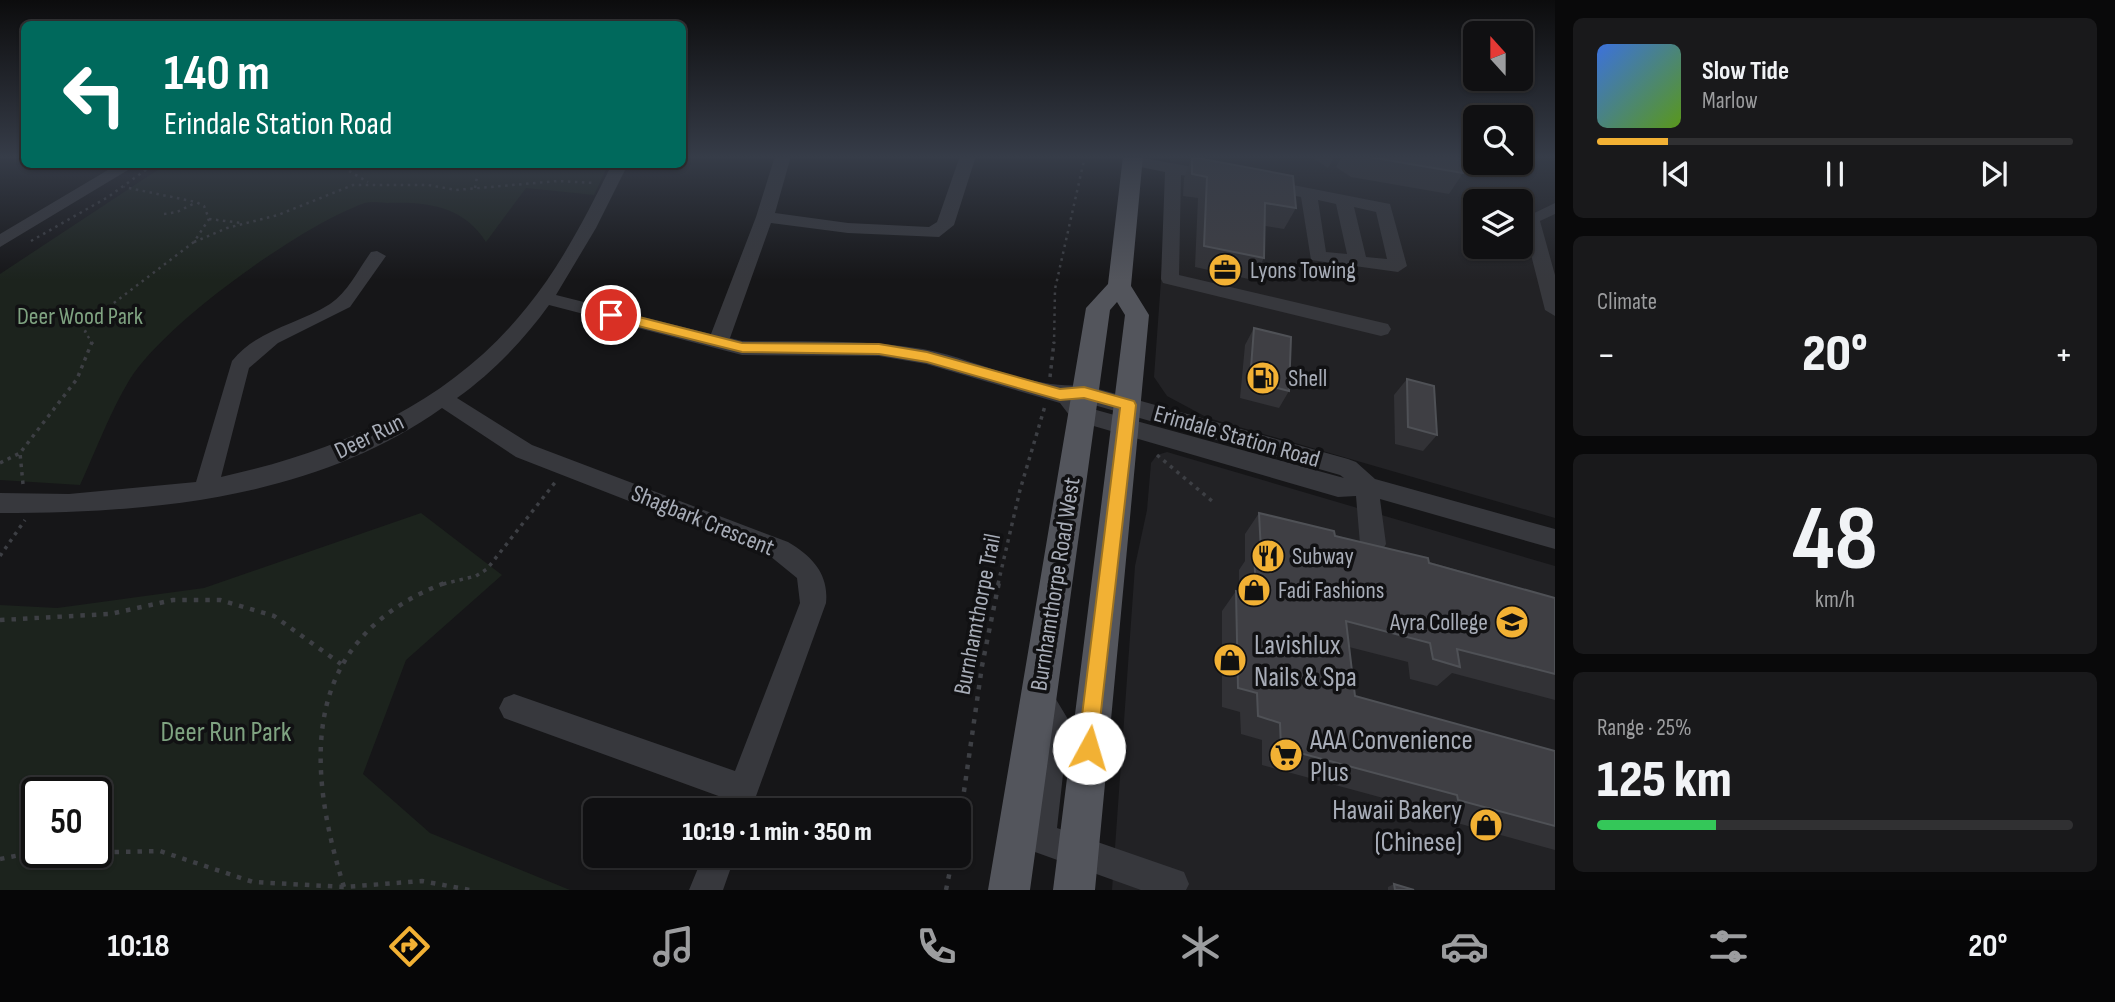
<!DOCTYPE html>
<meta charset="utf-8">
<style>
body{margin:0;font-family:"Sofia Sans Condensed",sans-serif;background:#19191b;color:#f1f3f6;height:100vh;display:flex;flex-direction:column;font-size:26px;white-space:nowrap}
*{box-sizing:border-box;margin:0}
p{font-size:23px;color:#9c9d9f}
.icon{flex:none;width:38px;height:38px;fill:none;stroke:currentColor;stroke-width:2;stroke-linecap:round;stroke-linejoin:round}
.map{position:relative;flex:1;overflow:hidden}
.panel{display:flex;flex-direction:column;gap:18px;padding:18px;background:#09090a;width:560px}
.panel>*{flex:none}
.top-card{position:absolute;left:21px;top:21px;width:665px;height:147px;border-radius:10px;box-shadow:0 2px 5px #0004,0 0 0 2px #303032;background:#00695c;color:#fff;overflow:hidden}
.needle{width:46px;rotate:339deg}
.buttons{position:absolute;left:1463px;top:21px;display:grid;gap:14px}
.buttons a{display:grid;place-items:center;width:70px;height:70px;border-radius:10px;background:#101012;box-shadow:0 2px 5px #0004,0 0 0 2px #303032;font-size:35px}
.speed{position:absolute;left:21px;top:777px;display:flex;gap:14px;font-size:35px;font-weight:700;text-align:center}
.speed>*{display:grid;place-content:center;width:91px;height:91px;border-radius:50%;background:#101012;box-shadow:0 2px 5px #0004,0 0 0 2px #303032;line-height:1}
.speed .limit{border:4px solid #111;border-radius:10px;background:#fff;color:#111}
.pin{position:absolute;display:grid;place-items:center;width:60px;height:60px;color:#fff;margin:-30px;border:4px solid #fff;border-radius:50%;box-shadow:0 2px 7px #0007}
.me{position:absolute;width:77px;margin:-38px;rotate:6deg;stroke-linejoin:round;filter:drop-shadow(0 0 5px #0008)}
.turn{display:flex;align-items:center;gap:24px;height:147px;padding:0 28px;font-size:32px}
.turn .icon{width:91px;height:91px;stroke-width:2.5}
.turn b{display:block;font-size:49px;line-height:60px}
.big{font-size:52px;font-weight:800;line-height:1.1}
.panel .card{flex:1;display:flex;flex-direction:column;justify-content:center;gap:10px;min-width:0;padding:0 24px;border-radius:10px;background:#19191b}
.panel .dial{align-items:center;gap:0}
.dial b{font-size:91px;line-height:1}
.song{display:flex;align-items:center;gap:21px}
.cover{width:84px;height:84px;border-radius:10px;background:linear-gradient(135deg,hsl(220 70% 55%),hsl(90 70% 35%))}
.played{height:7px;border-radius:4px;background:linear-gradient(90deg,#f2b134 15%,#303032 15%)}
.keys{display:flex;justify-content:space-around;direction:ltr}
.heat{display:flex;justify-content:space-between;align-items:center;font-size:38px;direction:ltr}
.charge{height:10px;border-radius:5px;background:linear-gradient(90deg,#34c759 25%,#303032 0)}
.trip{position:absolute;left:583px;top:798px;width:388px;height:70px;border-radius:10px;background:#101012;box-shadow:0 2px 5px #0004,0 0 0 2px #303032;font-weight:800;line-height:70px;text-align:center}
.tabs{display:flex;height:112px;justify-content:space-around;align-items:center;background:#060607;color:#9c9d9f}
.tabs .icon{width:49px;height:49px}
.tabs .active{color:#f2b134}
.tabs b{font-size:32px;color:#f1f3f6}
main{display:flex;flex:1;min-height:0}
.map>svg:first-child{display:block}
</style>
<main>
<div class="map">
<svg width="1555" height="890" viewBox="0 0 1555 890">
<rect width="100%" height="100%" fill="#161618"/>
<path fill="#222225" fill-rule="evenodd" d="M 1170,156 L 1475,156 L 1475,163 L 1521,163 L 1521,156 L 1555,156 L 1555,518 L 1208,418 L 1167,396 L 1154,377 ZM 1475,201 L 1521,201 L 1521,247 L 1475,247 Z
M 1167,452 L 1555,566 L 1555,890 L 1112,890 L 1135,566 L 1147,510 L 1151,463 L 1157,455 Z"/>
<path fill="#1c231d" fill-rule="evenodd" d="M 165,165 L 165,164 L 608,165 L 594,195 L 526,188 L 486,242 C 463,206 428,202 388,203 C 380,203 370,201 362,204 C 298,228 166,322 130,379 C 110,412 96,450 80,485 L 0,480 L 0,274 Z
M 421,513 L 502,575 L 406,660 L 363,774 L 430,833 L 570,890 L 0,890 L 0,605 L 57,608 L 204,588 ZM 37,793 L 96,793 L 96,852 L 37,852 Z"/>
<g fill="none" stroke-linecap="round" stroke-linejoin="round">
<path stroke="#3d3f44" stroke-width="2.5" stroke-dasharray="2.5 4.5" stroke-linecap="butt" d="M 337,164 L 368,182
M 475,188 L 477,177
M 164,214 L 177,212 L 195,203
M 209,219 L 242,223
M 31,241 L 108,197 L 154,164
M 194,242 L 227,228 L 278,215 L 353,185 L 428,185 L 456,190 L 558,181 L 595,183
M 93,344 L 85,332 L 94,318 L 194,242 L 209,219 L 204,206 L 196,202 L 124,187
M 1054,344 L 1055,289 L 1085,156"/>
<path stroke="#3d3f44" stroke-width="3.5" stroke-dasharray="3.5 5" stroke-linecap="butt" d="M 1050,377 L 1054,342
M 1157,455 L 1212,501
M 0,463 L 20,453
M 23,484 L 20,453 L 77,379 L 92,342
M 0,556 L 25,520
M 443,584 L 476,576 L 487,569 L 557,480
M 998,584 L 1020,490 L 1045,406"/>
<path stroke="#3d3f44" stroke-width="4.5" stroke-dasharray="4.5 7" stroke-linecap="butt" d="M 0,620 L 110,614 L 173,600 L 220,600 L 274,616 L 341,664
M 959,826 L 982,666 L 999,582
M 0,859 L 25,854 L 160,851 L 253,882 L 344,887 L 422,881 L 470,890
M 344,887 C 304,759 302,637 447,582
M 946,890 L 953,856"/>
<path fill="#37383d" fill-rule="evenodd" d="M 775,156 L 791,156 L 775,213 L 848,223 L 929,227 L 937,222 L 960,156 L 976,156 L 954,225 L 939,237 L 848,233 L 771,223 L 730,338 L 742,341 C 803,342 864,339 923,349 C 977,359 1030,390 1084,385 L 1348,459 L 1356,462 L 1375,479 L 1555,529 L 1555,549 L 1380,499 L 1386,544 L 1382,551 L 1373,554 L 1364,551 L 1360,544 L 1356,496 L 1338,497 L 1073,420 L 1060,403 L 926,364 L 879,356 L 742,355 L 549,305 C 524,340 492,373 457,398 L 532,445 L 788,542 C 812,556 829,574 826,603 L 751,810 L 719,810 L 724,798 L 504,718 L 499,708 L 504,698 L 514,694 L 735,771 L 800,603 L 797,578 L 770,556 L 516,457 L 442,408 C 314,499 151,513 0,513 L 0,493 L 69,494 L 196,482 L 232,361 C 258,329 297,325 330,304 C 348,292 358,270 371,252 L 377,251 L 386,256 L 350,307 L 278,343 L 249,368 L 221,477 C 339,451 450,404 527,307 C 562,264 587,214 612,164 L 628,164 L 596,228 L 556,295 L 711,334 L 756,217 ZM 1080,401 L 1340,475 L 1344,478 L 1089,408 Z
M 1132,156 L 1215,171 L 1223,176 L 1215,181 L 1181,175 L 1179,275 L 1388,324 L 1391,329 L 1388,334 L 1381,336 L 1163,283 L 1161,279 L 1165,172 L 1126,164 L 1126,158 Z
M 118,164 L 138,164 L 0,247 L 0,234 Z
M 1263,179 L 1390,204 L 1407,266 L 1398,272 L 1311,260 L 1301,197 L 1257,188 L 1255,184 ZM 1318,200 L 1336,204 L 1347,254 L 1326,252 ZM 1354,207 L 1376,212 L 1387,259 L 1366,257 Z
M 1555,203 L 1555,214 L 1540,221 L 1555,275 L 1555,316 L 1545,310 L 1522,219 Z
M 1038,683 L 1048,686 L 1069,721 L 1057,828 L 1184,872 L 1189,884 L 1186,890 L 1141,890 L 1035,852 L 1024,832 L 1039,723 L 1024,696 L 1028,686 Z
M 703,856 L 735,856 L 723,890 L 689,890 Z"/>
<path fill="#53555c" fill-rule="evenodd" d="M 1123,156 L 1143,156 L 1131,286 L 1149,315 L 1095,890 L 1053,890 L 1125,315 L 1117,302 L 1110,310 L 1030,890 L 988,890 L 1086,308 L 1108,284 Z"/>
</g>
<path fill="#323236" d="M 1310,156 L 1459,156 L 1463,173 L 1449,194 L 1351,177 L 1336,167 L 1328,168 Z
M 1192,157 L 1296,208 L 1284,229 L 1265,226 L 1264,258 L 1253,280 L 1195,267 L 1198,198 L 1183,196 L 1184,178 Z
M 1254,328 L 1289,391 L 1279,408 L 1240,398 L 1245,345 Z
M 1407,379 L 1437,435 L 1423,451 L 1395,444 L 1394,395 Z
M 1259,513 L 1555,598 L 1555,700 L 1452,673 L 1437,686 L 1410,679 L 1408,662 L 1349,647 L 1355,696 L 1555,751 L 1555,850 L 1432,816 L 1431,811 L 1262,765 L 1262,740 L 1241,734 L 1240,712 L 1222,707 L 1222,611 L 1236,591 L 1239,591 L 1239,570 L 1245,561 L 1245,534 Z
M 1394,884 L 1414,890 L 1388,890 L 1388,887 Z"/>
<path fill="#212124" d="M 1335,156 L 1342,156 L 1336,167 L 1328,168 Z"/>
<path fill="#3f3f44" stroke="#4f5156" stroke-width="2" d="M 1362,156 L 1459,156 L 1463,173 L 1363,156 Z
M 1192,157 L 1293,176 L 1296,208 L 1265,203 L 1264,258 L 1204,246 L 1207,177 L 1192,174 Z
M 1254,328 L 1291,337 L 1289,391 L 1250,381 Z
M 1407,379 L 1434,386 L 1437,435 L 1408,427 Z
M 1259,513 L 1334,531 L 1335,536 L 1428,558 L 1429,563 L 1555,598 L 1555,674 L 1457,649 L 1460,667 L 1433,659 L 1430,643 L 1346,621 L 1355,696 L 1555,751 L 1555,826 L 1458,800 L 1457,795 L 1281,748 L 1280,723 L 1258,716 L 1257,693 L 1238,688 L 1236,591 L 1256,596 L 1254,549 L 1261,551 Z
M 1394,884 L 1414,890 L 1395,890 Z"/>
<linearGradient id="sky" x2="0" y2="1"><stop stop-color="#0c0c0d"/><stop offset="0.56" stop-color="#363c48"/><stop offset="1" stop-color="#363c48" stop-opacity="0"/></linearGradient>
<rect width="1555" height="280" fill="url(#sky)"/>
<path fill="#f2b134" stroke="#9d7322" stroke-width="2" d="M 611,310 L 742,343 L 879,344 L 927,352 L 1060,389 L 1084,387 L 1134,401 L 1136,405 L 1096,755 L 1089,758 L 1081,755 L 1078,748 L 1120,408 L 1084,398 L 1060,400 L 927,362 L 879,354 L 742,352 L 606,318 L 606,312 Z"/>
<defs>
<symbol id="office-disc" viewBox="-11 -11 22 22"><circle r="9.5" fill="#f2b134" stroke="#111113"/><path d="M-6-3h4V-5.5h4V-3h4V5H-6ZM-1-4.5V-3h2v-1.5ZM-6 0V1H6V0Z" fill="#111"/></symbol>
<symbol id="fuel-disc" viewBox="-11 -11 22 22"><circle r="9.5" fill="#f2b134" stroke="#111113"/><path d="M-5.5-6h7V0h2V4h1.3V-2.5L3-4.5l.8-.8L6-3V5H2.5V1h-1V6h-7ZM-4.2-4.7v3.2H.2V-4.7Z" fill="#111"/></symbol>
<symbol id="restaurant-disc" viewBox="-11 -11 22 22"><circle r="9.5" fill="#f2b134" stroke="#111113"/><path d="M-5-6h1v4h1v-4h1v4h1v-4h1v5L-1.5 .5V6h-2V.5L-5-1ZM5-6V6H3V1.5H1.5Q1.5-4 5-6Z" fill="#111"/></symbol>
<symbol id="shop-disc" viewBox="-11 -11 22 22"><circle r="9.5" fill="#f2b134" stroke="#111113"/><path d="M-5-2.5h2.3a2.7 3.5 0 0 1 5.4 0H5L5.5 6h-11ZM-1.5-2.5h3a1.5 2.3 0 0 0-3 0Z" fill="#111"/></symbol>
<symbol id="university-disc" viewBox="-11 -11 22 22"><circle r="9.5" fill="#f2b134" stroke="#111113"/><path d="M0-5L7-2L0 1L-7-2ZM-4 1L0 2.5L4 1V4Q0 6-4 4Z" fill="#111"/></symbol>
<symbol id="supermarket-disc" viewBox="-11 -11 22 22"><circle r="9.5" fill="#f2b134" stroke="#111113"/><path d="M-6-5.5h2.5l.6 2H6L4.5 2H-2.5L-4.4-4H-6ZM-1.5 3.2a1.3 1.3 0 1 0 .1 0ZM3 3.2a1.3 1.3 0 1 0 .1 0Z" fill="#111"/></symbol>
</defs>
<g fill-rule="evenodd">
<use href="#office-disc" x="1206" y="251" width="38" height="38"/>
<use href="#fuel-disc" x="1244" y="359" width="38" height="38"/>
<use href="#restaurant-disc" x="1249" y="537" width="38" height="38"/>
<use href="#shop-disc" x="1235" y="571" width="38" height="38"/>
<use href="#university-disc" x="1493" y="603" width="38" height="38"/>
<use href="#shop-disc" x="1211" y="641" width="38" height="38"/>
<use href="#supermarket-disc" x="1267" y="736" width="38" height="38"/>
<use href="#shop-disc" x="1467" y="806" width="38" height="38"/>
</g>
<g text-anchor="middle" stroke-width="7" stroke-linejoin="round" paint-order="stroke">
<g font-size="24" fill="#a8adb8" stroke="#111113" text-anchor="start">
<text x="1250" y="278">Lyons Towing</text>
<text x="1288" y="386">Shell</text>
<text x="1292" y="564">Subway</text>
<text x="1278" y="598">Fadi Fashions</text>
<text x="1488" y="630" text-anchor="end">Ayra College</text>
</g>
<g font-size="24" fill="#7fa381" stroke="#111113">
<text x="80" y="324">Deer Wood Park</text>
</g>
<g font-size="24" fill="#a8adb8" stroke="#111113">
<text transform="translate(369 436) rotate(-26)" y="8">Deer Run</text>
<text transform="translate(1237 436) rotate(16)" y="8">Erindale Station Road</text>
<text transform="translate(703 520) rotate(22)" y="8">Shagbark Crescent</text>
<text transform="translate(1055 584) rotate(-81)" y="8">Burnhamthorpe Road West</text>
<text transform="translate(977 614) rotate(-79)" y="8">Burnhamthorpe Trail</text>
</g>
<g font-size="28" fill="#a8adb8" stroke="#111113" text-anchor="start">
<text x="1254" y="654">Lavishlux<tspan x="1254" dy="32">Nails &amp; Spa</tspan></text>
<text x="1310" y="749">AAA Convenience<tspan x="1310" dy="32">Plus</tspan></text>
<text x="1462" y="819" text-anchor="end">Hawaii Bakery<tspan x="1462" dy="32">(Chinese)</tspan></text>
</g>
<g font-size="28" fill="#7fa381" stroke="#111113">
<text x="226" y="741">Deer Run Park</text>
</g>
</g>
</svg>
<div class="buttons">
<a><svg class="needle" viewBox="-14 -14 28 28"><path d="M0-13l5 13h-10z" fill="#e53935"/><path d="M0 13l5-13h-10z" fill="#9c9d9f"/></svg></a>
<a><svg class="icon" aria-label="search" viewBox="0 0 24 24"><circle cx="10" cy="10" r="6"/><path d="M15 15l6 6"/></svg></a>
<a><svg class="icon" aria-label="layers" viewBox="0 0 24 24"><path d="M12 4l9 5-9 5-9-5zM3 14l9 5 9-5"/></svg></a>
</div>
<div class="speed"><div class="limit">50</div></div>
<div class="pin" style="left:611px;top:315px;background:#d93025"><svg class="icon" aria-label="arrive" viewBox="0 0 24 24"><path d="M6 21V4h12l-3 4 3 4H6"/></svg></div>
<svg class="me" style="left:1089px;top:748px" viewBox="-20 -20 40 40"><circle r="19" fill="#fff"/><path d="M0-13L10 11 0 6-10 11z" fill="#f2b134"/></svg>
<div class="trip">10:19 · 1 min · 350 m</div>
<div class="top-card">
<div class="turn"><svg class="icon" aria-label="left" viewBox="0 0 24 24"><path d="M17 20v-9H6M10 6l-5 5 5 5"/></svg><div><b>140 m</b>Erindale Station Road</div></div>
</div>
</div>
<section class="panel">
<div class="card">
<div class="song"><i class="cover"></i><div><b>Slow Tide</b><p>Marlow</p></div></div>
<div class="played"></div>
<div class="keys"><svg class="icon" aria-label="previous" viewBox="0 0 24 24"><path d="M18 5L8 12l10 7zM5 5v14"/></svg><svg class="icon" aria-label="pause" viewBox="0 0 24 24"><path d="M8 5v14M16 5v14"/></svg><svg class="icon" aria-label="next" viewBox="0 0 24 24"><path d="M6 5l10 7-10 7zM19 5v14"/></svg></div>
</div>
<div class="card"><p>Climate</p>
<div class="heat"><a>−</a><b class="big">20°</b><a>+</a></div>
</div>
<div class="card dial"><b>48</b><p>km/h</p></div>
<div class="card"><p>Range · 25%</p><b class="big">125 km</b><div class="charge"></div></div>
</section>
</main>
<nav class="tabs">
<b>10:18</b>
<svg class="icon active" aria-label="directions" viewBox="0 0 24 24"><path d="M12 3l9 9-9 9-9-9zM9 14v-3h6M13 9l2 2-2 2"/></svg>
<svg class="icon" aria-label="music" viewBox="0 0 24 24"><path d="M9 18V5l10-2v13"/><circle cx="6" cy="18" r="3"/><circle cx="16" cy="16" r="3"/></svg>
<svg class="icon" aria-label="phone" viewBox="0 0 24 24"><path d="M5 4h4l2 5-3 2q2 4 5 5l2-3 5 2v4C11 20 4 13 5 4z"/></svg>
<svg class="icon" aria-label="climate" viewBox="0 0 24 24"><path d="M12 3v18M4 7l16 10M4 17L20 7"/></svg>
<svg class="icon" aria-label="car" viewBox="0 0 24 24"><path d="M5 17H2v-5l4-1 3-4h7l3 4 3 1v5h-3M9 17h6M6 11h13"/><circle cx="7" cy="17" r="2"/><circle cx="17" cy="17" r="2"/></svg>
<svg class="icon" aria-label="filters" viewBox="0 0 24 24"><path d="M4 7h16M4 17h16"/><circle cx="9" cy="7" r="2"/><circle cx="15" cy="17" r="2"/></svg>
<b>20°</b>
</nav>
